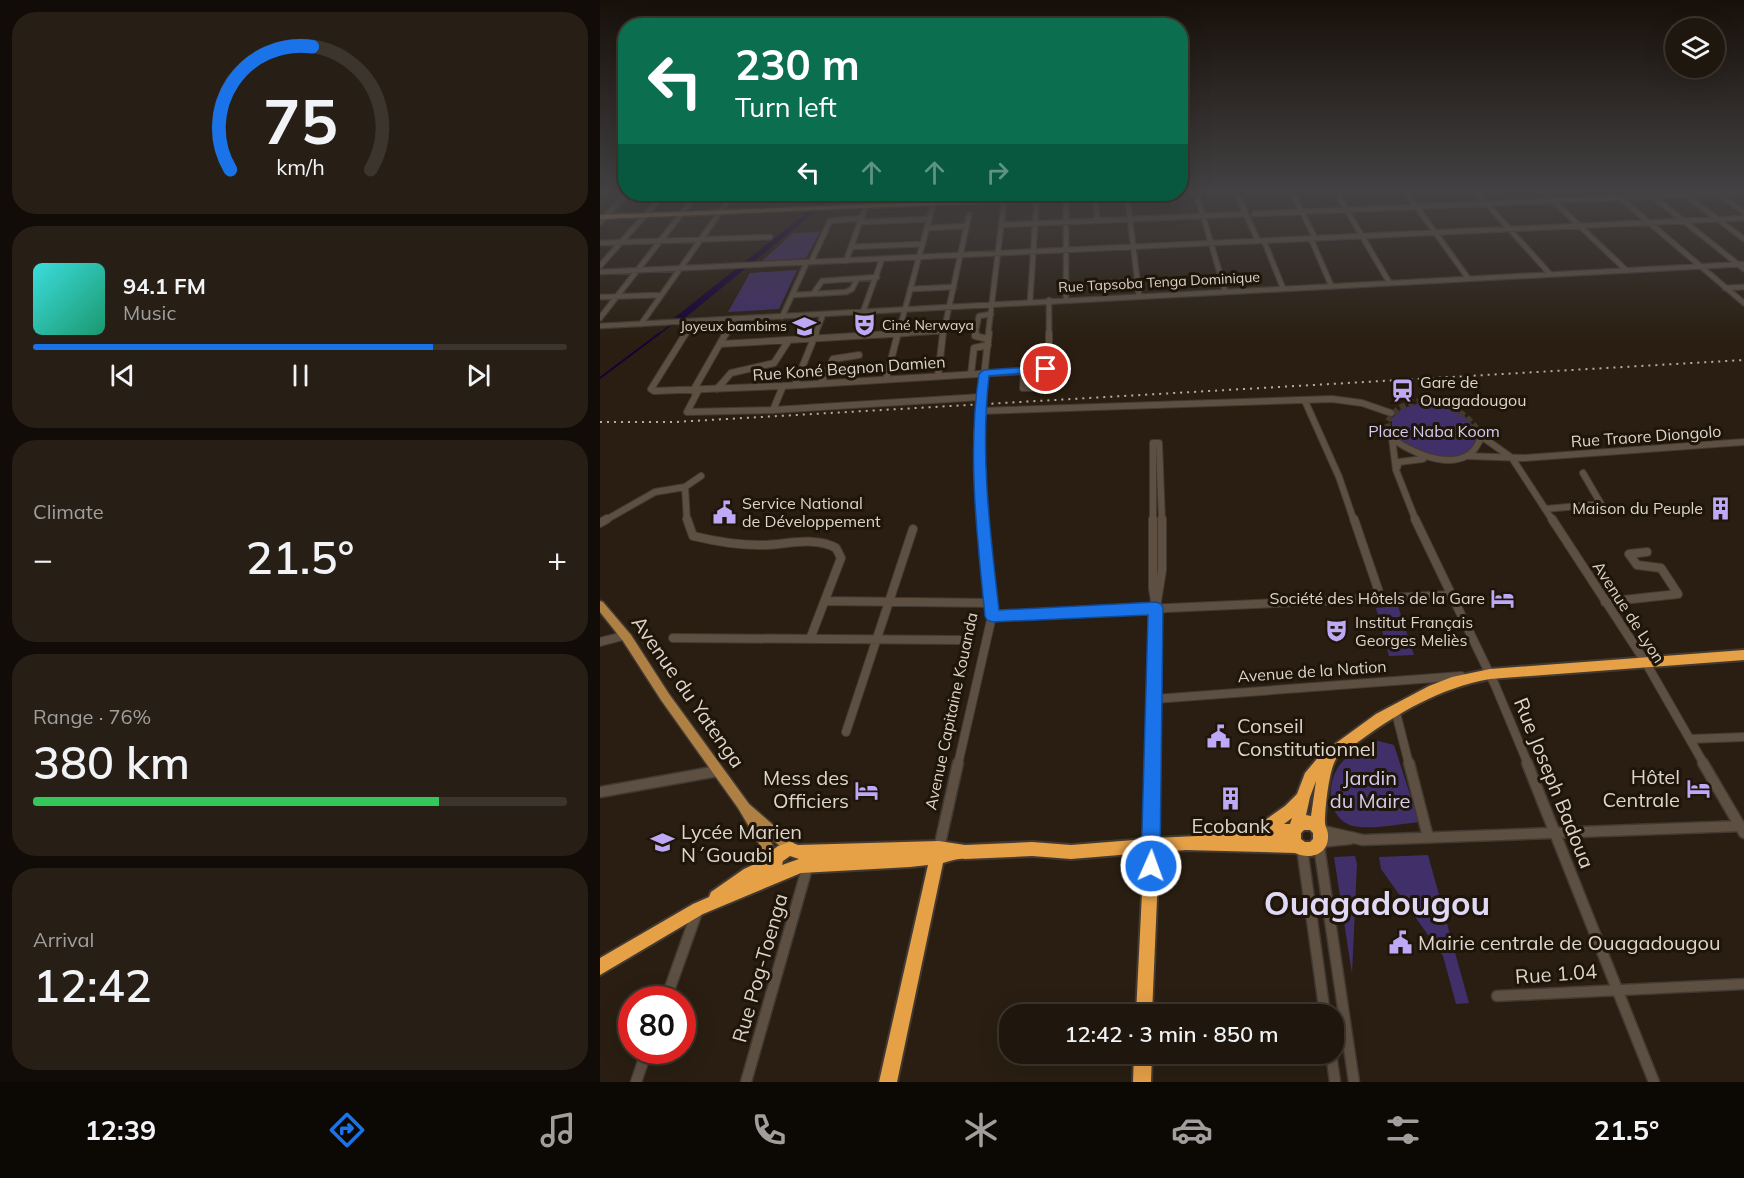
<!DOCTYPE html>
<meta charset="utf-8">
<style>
body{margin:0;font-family:Mulish,sans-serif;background:#271f16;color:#f1f3f6;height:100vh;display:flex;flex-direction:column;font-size:22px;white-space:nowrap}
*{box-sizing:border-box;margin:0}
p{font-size:20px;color:#a19f9d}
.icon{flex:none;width:33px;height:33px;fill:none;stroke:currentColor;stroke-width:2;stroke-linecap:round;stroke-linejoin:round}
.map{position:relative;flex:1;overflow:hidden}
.drawer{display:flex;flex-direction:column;gap:12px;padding:12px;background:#110c07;width:600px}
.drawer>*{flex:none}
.hud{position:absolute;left:18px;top:18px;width:570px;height:183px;border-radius:24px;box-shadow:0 6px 24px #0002,0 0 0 2px #3c352e;background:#0b6e4f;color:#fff;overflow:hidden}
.tools{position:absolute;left:1065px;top:18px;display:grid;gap:12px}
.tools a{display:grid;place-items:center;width:60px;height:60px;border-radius:50%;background:#1f160d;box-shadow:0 6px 24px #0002,0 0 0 2px #3c352e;font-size:30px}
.speed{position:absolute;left:18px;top:986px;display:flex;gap:12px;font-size:30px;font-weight:700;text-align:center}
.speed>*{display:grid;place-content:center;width:78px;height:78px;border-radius:50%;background:#1f160d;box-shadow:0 6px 24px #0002,0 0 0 2px #3c352e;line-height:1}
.speed .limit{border:9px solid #d22;background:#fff;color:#111}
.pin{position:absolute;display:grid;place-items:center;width:51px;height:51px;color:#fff;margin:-26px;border:3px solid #fff;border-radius:50%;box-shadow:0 2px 6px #0007}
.me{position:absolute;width:66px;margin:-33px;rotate:2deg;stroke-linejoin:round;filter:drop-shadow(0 0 4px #0008)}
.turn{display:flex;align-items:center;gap:21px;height:126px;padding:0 18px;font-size:27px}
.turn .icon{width:78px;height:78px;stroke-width:2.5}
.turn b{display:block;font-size:42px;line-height:51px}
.lanes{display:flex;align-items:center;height:57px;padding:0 18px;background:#0003;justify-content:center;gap:30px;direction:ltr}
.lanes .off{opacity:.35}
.big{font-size:45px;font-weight:600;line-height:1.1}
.drawer .widget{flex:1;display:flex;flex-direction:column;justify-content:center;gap:9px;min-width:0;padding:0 21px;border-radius:24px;background:#271f16}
.drawer .dial{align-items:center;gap:0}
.dial svg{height:156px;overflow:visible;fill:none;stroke:#3c352e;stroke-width:7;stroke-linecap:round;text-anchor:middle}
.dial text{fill:#f1f3f6;stroke:none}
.song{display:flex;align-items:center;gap:18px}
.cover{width:72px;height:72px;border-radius:9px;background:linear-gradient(135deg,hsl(180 70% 55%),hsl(160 70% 35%))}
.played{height:6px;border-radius:3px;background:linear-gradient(90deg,#1a73e8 75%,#3c352e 75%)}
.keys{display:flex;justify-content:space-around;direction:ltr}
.heat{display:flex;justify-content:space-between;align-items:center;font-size:33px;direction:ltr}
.charge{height:9px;border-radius:4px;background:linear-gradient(90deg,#34c759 76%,#3c352e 0)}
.trip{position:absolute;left:399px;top:1004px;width:345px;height:60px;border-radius:24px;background:#1f160d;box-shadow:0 6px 24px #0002,0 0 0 2px #3c352e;font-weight:600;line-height:60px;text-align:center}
.tab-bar{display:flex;height:96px;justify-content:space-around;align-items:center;background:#0c0905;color:#a19f9d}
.tab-bar .icon{width:42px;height:42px}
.tab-bar .on{color:#1a73e8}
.tab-bar b{font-size:27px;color:#f1f3f6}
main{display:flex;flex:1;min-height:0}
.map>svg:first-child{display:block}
</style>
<main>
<section class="drawer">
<div class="widget dial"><svg viewBox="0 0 100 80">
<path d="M14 69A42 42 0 1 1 86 69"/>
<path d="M14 69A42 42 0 0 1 56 6" stroke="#1a73e8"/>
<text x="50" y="56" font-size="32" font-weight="700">75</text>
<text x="50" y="72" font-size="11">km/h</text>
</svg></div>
<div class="widget">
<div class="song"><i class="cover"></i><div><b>94.1 FM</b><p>Music</p></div></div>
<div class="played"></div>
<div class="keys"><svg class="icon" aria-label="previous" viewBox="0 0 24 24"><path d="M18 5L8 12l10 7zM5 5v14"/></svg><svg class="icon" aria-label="pause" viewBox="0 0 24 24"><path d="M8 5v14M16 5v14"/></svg><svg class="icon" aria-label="next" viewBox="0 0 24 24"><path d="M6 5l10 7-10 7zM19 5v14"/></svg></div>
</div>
<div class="widget"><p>Climate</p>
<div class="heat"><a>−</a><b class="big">21.5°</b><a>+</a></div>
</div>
<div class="widget"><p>Range · 76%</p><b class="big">380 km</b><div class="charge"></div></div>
<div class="widget"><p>Arrival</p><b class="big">12:42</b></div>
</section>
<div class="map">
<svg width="1144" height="1082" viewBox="0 0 1144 1082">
<rect width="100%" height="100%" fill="#291e11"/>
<path fill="#412f69" d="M 220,232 L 206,258 L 162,261 L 193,233 Z
M 197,270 L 179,309 L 128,312 L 150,273 Z
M 817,404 C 898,401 892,479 820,452 C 807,447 798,442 792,430 L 792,418 L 801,409 Z
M 798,606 L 814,655 L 789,656 L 776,608 Z
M 775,740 L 794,745 L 819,822 C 801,824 770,830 753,826 C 725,818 725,778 744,760 C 753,752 765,746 775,740 Z
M 828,855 L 869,1003 L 856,1004 L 843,956 L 781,869 L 779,857 Z
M 755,856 L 757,864 L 752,974 L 734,857 Z"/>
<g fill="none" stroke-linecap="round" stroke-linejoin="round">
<path stroke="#170037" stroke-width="1.5" d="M 58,335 L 72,324"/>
<path stroke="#170037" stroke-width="2" d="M 0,378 L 60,333"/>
<path fill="#170037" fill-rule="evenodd" d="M 230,194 L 237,194 L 75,326 L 69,326 L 69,322 Z"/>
<path stroke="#44392d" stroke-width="6" stroke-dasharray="6 3" stroke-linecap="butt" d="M 792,438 L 787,423 C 807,384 865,402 881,436"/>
<defs>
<path id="minor-far3" d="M 596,192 L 625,291
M 636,192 L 658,241
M 692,192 L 715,238
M 736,192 L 789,282
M 806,192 L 868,278
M 876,192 L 950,274
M 944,192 L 1026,270
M 1013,192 L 1144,303
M 1117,193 L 1144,212
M 466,194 L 466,299
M 496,194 L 497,221
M 527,194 L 539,295
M 1084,194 L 1144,239
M 1051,195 L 1144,269
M 381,201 L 383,194
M 298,205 L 302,194
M 654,214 L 1144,192
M 0,222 L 27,194
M 260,222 L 330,219
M 401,225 L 646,214
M 328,228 L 366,226
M 711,239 L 731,285
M 664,241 L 683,288
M 0,243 L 170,237
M 251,247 L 323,244
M 246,261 L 270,194
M 211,262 L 230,221 L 262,218
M 0,266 L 64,194
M 0,272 L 1144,218
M 1125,288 L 1144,287
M 310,289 L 354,287
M 213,294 L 222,281 L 277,277
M 192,295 L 246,292 L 252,289 L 257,279
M 0,297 L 61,295
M 449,300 L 449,335
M 430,302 L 437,194
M 263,312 L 282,259
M 182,317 L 207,262
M 0,318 L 97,194
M 41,324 L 133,194
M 0,326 L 1144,264
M 85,335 L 93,322
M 126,335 L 134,320
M 215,335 L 223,315
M 282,335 L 343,331
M 298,335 L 336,194
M 343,335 L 369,215
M 375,335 L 379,316 L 391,314
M 388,335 L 405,194"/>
<path id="minor-far2" d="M 86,333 L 51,389 L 54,391 L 183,386 L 441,370 L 449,367 L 449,333
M 376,333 L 375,336 L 388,339
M 120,344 L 307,333
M 424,371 L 423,388 L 445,388
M 371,374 L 374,348 L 388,345
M 338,376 L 343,333
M 286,379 L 298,333
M 221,383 L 233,359 L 259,355
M 195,385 L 216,333
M 117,389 L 131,373 L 174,363 L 189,340
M 93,391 L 126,333
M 98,391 L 87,412 L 173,410 L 381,397
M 705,401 L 739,477 L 754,521
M 173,410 L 183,386
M 380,411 L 732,399 L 762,403 L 791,413
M 792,438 L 796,470 L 816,521
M 792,438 C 816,457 870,477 881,436 L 912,458 L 953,521
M 868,456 L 924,458 L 1144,442
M 797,468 L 799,462 L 823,459
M 945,509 L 1001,504 L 983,473
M 4,521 L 55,492 L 85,487
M 87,521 L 85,487 L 101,476
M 382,521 C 376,458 381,395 389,333
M 553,521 L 553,443 L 559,443 L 562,521"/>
<path id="minor-far1" d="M 87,519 L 93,536 C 114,541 136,545 158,545 C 181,546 215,535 236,548 L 241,558 L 210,639
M 553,519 L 553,589 L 556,608
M 754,519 L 781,598
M 815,519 L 895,685 L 928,764
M 952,519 L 1046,663 L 1104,764
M 0,523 L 7,519
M 225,601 L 391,603
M 1005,602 L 1078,594 L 1061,568 L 1037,565 L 1029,554 L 1047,552
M 556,608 L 562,570 L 562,519
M 392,616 L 851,595
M 73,638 L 359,640
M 0,642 L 23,636
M 555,699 L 861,676
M 795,709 L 809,764
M 246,732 L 313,529
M 1090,739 L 1144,737
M 358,764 L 392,616 L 382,519
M 553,764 L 556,608"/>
<path id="minor" d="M 809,763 L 828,837
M 927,763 L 1054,1082
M 1103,763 L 1144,833
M 0,792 L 118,771
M 719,830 L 763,840 L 1141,826
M 720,842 L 750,839
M 552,844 L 553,763
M 719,846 L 754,1082
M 339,848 L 358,763
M 702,848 L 725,1014
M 897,996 L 1144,984
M 66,999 L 97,912
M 734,1021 L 745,1021
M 731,1053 L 735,1082
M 36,1082 L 47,1050
M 146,1082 L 208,865"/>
<path id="major" d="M 580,192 L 604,192 L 601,194 L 580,194 Z
M 531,194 L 559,194 L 556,196 L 0,219 L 0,215 Z
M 0,601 L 3,602 L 31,635 L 69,694 L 149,804 L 196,845 L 198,849 L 196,853 L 192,855 L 188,853 L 167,835 L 181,860 L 179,864 L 175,866 L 171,864 L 138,808 L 61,700 L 23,641 L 0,612 Z"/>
<path id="highway" d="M 1144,650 L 1144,660 L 890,679 C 840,688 799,712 758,742 C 752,747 740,752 736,759 C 729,770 725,808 725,822 C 725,827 728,830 728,835 C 729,855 710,860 695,853 L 586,850 L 559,852 L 552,1014 L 536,1014 L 544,853 L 471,859 L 432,856 L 365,859 C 357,858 351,861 343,863 L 297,1082 L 279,1082 L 328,865 L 310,867 L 201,873 L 103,914 L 0,975 L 0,958 L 93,904 L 109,897 L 111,892 L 144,869 L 170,857 L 173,850 L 178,846 L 190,842 L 198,845 L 339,841 L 365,845 L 432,842 L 471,845 L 547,839 L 552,837 L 555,838 L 597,836 L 603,832 L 658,825 L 685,806 L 697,794 L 705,773 L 721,754 L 776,714 L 829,686 L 852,677 L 890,669 ZM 716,781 L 711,816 L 706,815 L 710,797 ZM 692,818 L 690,824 L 684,824 ZM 704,830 L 710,830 L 713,833 L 713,839 L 710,842 L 705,842 L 701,839 L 701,833 ZM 190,856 L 199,859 L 182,865 L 183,861 Z
M 534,1053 L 552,1053 L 551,1082 L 533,1082 Z"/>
</defs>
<use href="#minor-far3" stroke="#423932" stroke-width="7"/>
<use href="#minor-far2" stroke="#423932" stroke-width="8"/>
<use href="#minor-far1" stroke="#423932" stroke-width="10"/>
<use href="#minor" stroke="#423932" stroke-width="13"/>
<use href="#major" stroke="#423932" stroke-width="3"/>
<use href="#highway" stroke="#423932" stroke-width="4"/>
<use href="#minor-far3" stroke="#5d5042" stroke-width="4.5"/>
<use href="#minor-far2" stroke="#5d5042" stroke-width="6"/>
<use href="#minor-far1" stroke="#5d5042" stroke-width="8"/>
<use href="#minor" stroke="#5d5042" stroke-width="10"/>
<use href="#major" fill="#af8044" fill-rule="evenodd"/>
<use href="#highway" fill="#e6a046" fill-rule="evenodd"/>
<path stroke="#b5ada4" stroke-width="2" stroke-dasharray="2 5" stroke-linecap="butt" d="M 0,422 L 75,422 L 1144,360"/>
</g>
<linearGradient id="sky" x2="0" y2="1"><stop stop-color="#171009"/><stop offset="0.56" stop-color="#434143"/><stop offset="1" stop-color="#434143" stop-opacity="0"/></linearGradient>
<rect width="1144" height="343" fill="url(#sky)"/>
<path fill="#1a73e8" stroke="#114b97" stroke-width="1.5" d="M 446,366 L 451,369 L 450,371 L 389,376 C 380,454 390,532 399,610 L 556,602 L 561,604 L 563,608 L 560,866 L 557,873 L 551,875 L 544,873 L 541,866 L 548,615 L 392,622 L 387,620 L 385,616 C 377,535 367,454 379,374 L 384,370 Z"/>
<defs>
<symbol id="theatre-bare" viewBox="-9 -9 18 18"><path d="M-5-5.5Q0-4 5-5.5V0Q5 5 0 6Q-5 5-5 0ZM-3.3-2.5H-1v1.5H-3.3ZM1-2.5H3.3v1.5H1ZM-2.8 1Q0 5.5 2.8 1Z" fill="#bda9f5" stroke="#1f1508" stroke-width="2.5" paint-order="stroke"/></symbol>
<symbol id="school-bare" viewBox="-9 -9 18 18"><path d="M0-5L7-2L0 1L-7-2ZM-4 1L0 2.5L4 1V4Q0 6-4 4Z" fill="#bda9f5" stroke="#1f1508" stroke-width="2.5" paint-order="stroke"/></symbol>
<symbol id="station-bare" viewBox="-9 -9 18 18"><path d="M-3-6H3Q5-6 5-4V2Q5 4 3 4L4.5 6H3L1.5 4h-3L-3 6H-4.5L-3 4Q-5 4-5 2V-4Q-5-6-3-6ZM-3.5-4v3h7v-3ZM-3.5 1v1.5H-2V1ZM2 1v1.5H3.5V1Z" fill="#bda9f5" stroke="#1f1508" stroke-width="2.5" paint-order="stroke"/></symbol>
<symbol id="building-bare" viewBox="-9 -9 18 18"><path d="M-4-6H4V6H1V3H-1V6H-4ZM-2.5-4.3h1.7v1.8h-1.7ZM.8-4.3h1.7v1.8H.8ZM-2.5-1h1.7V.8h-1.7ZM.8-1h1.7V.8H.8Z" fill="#bda9f5" stroke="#1f1508" stroke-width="2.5" paint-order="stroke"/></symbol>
<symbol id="civic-bare" viewBox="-9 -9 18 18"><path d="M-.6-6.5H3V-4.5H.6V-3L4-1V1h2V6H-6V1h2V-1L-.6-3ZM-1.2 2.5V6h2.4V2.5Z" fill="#bda9f5" stroke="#1f1508" stroke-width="2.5" paint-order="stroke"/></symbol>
<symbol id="hotel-bare" viewBox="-9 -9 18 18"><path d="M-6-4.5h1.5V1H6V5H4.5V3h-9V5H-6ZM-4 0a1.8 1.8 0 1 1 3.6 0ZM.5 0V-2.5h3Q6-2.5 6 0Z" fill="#bda9f5" stroke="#1f1508" stroke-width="2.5" paint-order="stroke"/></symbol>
</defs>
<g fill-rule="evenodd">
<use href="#theatre-bare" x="248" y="308" width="33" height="33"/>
<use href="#school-bare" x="188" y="310" width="33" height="33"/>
<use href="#station-bare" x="786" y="374" width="33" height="33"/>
<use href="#building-bare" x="1104" y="492" width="33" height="33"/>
<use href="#civic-bare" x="108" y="496" width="33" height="33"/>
<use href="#hotel-bare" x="886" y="582" width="33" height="33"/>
<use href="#theatre-bare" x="720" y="614" width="33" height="33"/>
<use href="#civic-bare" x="602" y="720" width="33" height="33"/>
<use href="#hotel-bare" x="1082" y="772" width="33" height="33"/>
<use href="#hotel-bare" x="250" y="774" width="33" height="33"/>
<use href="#building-bare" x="614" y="782" width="33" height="33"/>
<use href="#school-bare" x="46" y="826" width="33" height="33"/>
<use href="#civic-bare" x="784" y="926" width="33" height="33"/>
</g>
<g text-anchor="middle" stroke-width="6" stroke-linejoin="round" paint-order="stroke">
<g font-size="14" fill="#ddd5cd" stroke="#1f1508">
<text transform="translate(559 282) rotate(-3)" y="5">Rue Tapsoba Tenga Dominique</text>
</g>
<g font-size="14" fill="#ddd5cd" stroke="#1f1508" text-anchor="start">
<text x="282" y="330">Ciné Nerwaya</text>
<text x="187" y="331" text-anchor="end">Joyeux bambims</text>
</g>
<g font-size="16" fill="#ddd5cd" stroke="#1f1508">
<text transform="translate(249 368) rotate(-4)" y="6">Rue Koné Begnon Damien</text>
<text transform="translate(1046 436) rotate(-4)" y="6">Rue Traore Diongolo</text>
<text transform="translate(1029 612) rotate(57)" y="6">Avenue de Lyon</text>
<text transform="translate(712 671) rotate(-4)" y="6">Avenue de la Nation</text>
<text transform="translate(351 711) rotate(-78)" y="6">Avenue Capitaine Kouanda</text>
</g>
<g font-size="16" fill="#ddd5cd" stroke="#1f1508" text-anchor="start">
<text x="820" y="388">Gare de<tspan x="820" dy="18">Ouagadougou</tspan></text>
<text x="142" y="509">Service National<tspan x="142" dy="18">de Développement</tspan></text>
<text x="1103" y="514" text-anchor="end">Maison du Peuple</text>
<text x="885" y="604" text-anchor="end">Société des Hôtels de la Gare</text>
<text x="755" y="628">Institut Français<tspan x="755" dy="18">Georges Meliès</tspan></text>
</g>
<g font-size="16" fill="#d4cbf1" stroke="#1f1508">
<text x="834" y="437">Place Naba Koom</text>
</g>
<g font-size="20" fill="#ddd5cd" stroke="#1f1508">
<text transform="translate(88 692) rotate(55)" y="7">Avenue du Yatenga</text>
<text transform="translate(954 783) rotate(68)" y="7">Rue Joseph Badoua</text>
<text transform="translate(160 968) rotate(-74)" y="7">Rue Pog-Toenga</text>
<text transform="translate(956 974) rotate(-4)" y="7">Rue 1.04</text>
</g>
<g font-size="20" fill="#ddd5cd" stroke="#1f1508" text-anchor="start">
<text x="637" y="733">Conseil<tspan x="637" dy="23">Constitutionnel</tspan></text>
<text x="1080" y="784" text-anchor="end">Hôtel<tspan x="1080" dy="23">Centrale</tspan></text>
<text x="249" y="785" text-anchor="end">Mess des<tspan x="249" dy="23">Officiers</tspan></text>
<text x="631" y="833" text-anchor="middle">Ecobank</text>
<text x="81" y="839">Lycée Marien<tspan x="81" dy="23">N´Gouabi</tspan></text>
<text x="818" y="950">Mairie centrale de Ouagadougou</text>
</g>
<g font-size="20" fill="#d4cbf1" stroke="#1f1508">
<text x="770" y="785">Jardin<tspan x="770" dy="23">du Maire</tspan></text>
</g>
<g font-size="33" font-weight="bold" fill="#e0d9f6" stroke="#1f1508">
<text x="777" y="915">Ouagadougou</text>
</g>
</g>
</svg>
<div class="tools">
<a><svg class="icon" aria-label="layers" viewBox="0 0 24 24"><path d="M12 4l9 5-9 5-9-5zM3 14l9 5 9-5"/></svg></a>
</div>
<div class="speed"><div class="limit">80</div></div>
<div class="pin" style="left:446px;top:369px;background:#d93025"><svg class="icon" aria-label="arrive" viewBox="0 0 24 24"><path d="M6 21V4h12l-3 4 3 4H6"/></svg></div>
<svg class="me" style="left:551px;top:866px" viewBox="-20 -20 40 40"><circle r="17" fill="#1a73e8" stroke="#fff" stroke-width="3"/><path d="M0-11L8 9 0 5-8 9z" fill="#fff"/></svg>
<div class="trip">12:42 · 3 min · 850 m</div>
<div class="hud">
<div class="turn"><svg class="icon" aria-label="left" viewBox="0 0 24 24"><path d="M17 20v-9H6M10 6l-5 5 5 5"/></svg><div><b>230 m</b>Turn left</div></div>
<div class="lanes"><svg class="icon" aria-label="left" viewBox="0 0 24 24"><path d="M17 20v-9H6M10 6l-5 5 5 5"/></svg><svg class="icon off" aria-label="ahead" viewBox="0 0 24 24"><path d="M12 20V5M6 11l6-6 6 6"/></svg><svg class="icon off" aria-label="ahead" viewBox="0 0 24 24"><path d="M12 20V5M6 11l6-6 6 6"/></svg><svg class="icon off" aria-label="right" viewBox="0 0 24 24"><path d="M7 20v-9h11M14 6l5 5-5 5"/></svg></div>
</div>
</div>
</main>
<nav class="tab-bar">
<b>12:39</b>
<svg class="icon on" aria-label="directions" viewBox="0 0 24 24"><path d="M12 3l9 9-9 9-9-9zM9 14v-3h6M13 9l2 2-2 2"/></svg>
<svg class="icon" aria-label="music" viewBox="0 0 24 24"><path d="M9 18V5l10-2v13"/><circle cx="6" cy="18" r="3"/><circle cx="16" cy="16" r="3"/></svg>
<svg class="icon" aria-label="phone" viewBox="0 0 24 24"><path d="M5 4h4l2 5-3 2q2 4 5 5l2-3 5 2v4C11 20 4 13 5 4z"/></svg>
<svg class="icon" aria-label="climate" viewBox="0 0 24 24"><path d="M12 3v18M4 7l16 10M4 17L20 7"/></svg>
<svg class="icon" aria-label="car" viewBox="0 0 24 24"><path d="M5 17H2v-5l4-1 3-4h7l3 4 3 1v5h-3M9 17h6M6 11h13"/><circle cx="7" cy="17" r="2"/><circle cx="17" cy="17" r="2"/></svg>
<svg class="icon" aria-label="filters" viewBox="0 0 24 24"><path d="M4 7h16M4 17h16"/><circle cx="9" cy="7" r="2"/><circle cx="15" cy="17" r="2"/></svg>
<b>21.5°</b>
</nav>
